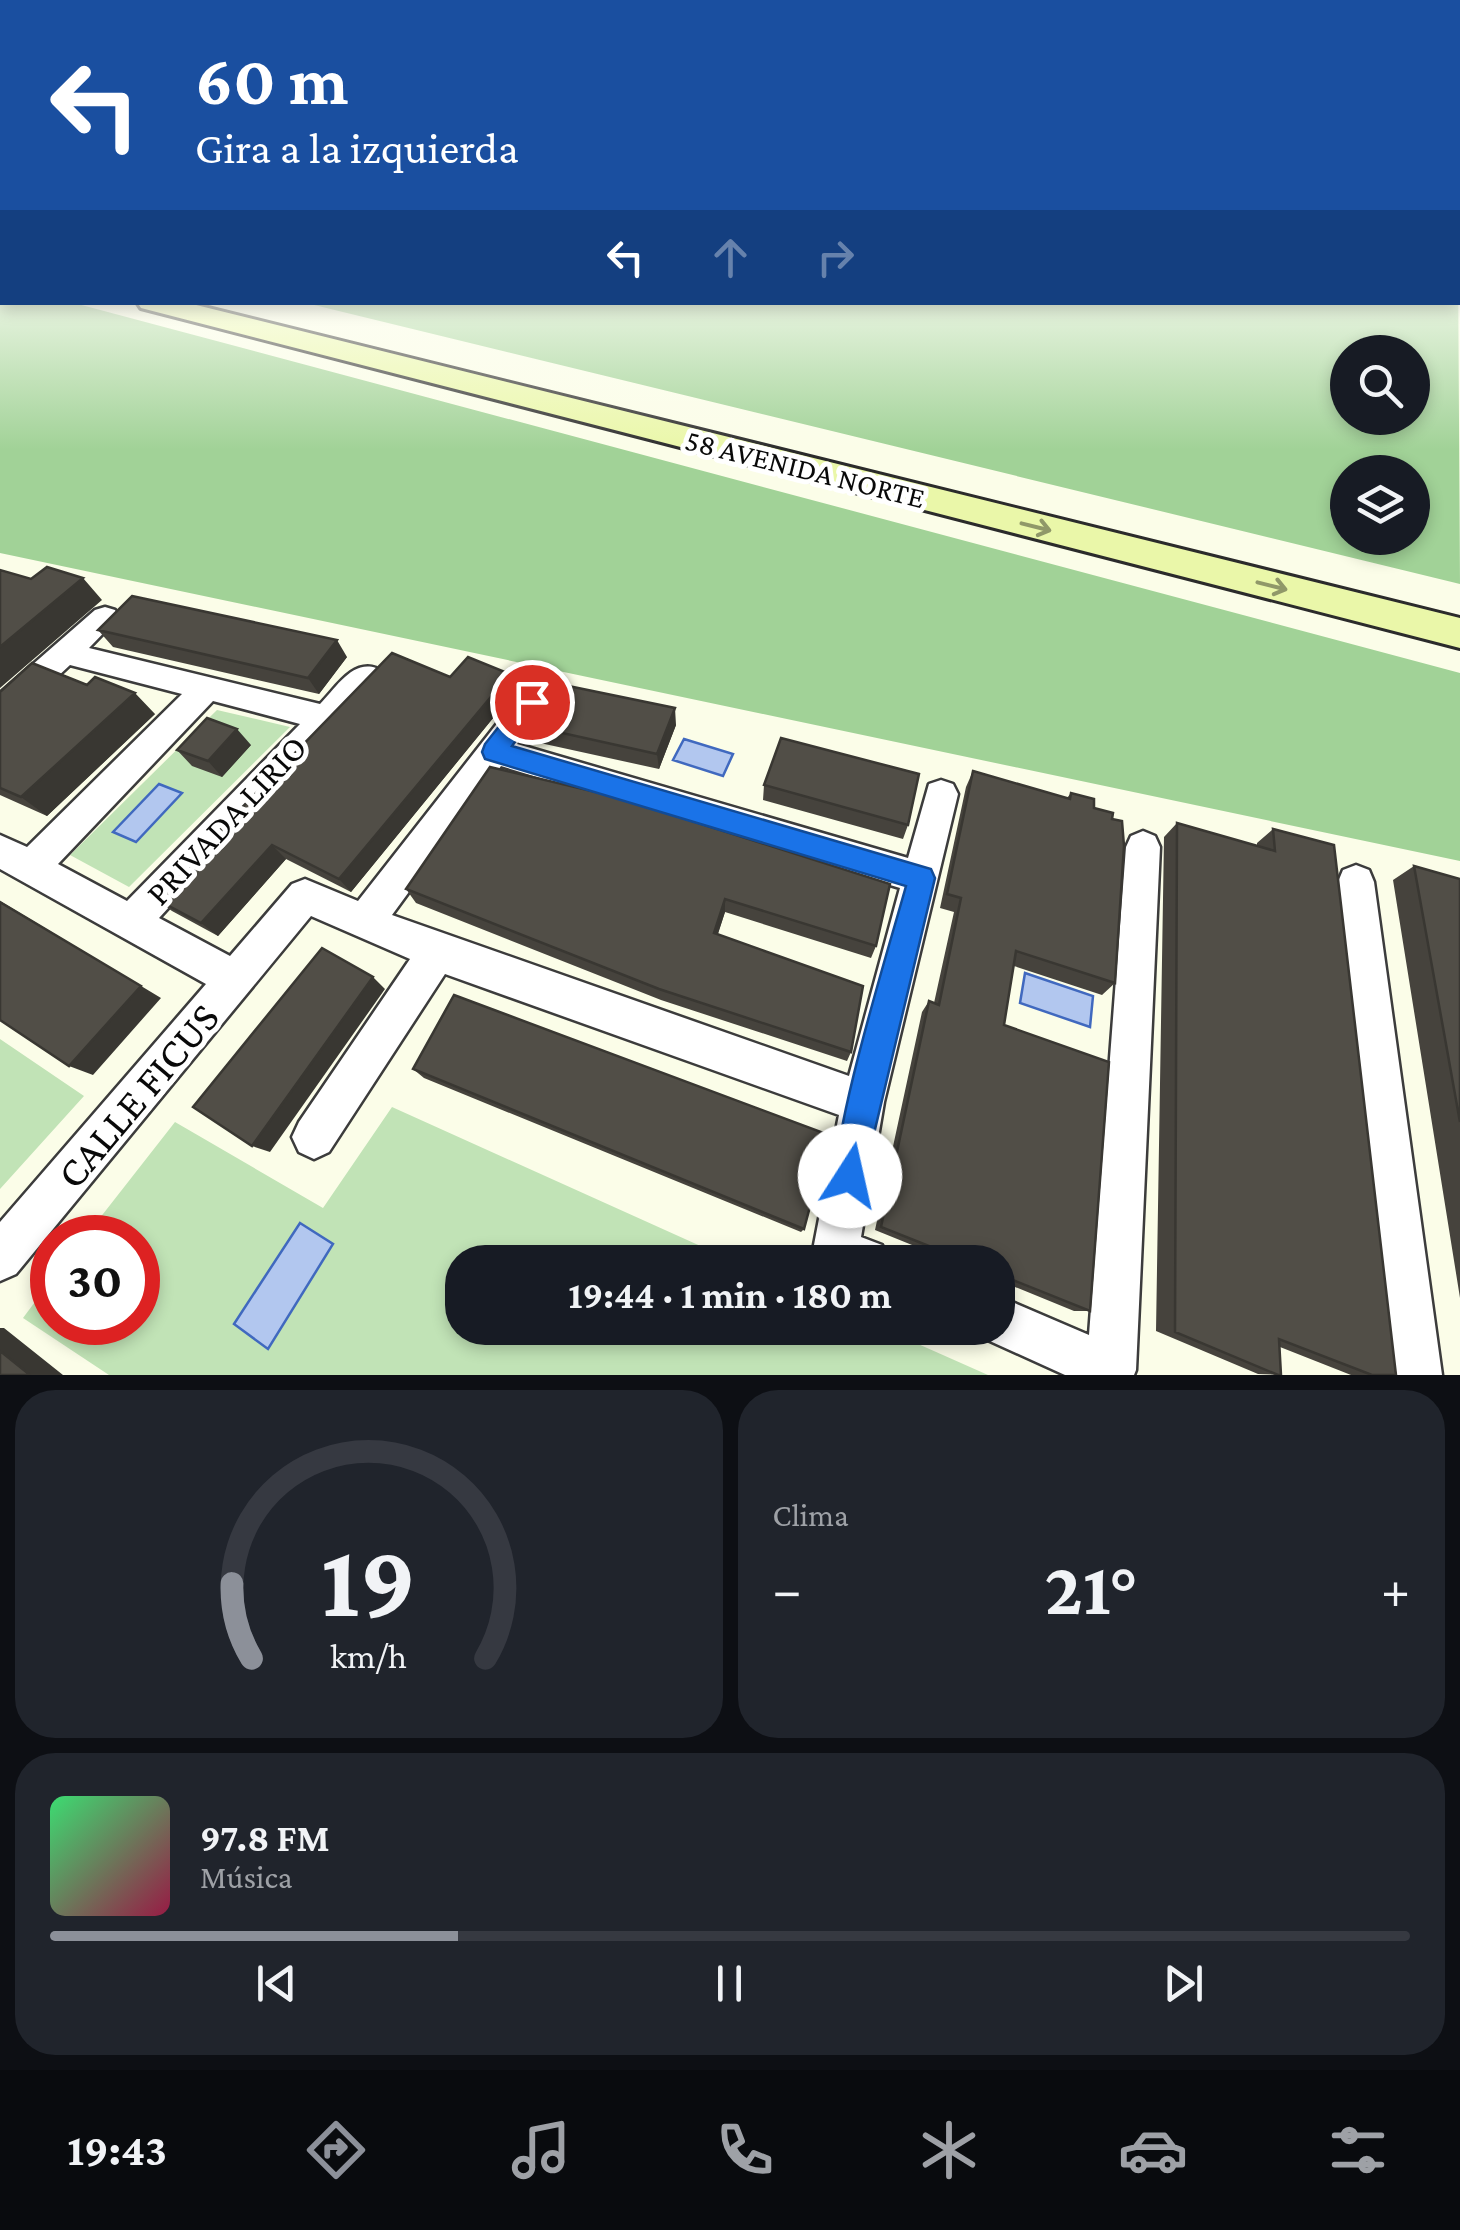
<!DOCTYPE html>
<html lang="es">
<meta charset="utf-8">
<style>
body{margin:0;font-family:"Crimson Pro",serif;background:#20242c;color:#f1f3f6;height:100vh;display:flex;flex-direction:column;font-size:38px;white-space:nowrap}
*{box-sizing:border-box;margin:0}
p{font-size:32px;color:#9ea1a6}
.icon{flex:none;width:55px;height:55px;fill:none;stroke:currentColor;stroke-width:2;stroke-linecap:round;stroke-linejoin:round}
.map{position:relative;height:1375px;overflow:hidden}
.panel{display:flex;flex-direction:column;gap:15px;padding:15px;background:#0d0f14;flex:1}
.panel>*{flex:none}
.hud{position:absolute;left:0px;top:0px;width:1460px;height:305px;box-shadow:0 5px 15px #0003;background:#1a4fa0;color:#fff;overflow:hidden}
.tools{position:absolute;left:1330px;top:335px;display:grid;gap:20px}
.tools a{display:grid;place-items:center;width:100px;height:100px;border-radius:50%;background:#171b24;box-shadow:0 5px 15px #0003;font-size:50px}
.speed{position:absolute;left:30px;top:1215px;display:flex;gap:20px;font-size:50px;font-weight:700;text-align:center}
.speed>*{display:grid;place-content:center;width:130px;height:130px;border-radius:50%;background:#171b24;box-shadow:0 5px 15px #0003;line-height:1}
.speed .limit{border:15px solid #d22;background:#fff;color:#111}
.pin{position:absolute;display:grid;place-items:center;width:85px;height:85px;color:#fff;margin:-42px;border:5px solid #fff;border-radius:50%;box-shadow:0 2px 10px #0007}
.me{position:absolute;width:110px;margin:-55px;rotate:10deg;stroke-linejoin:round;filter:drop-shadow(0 0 8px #0008)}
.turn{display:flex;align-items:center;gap:35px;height:210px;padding:0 30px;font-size:45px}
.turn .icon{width:130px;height:130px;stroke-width:2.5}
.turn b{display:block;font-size:70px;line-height:85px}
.lanes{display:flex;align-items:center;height:95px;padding:0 30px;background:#0003;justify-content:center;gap:50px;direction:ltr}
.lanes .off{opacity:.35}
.big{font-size:75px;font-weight:700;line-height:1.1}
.panel .card{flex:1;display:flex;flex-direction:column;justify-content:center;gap:15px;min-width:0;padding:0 35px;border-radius:40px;background:#20242c}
.panel .dial{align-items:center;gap:0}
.dial svg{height:260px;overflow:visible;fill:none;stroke:#363941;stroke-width:7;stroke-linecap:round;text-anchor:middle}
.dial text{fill:#f1f3f6;stroke:none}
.song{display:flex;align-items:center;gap:30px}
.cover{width:120px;height:120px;border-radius:15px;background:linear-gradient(135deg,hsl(140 70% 55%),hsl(340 70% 35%))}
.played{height:10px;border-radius:5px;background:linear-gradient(90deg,#8c9099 30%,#363941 30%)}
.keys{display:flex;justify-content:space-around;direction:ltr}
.heat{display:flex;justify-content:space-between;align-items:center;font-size:55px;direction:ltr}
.panel .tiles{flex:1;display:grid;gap:15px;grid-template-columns:1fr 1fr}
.card:last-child{grid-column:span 2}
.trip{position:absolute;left:445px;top:1245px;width:570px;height:100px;border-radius:40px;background:#171b24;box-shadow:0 5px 15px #0003;font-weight:700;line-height:100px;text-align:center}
.menu{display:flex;height:160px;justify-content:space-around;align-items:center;background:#090b0e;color:#9ea1a6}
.menu .icon{width:70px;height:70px}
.menu .active{color:#8c9099}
.menu b{font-size:45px;color:#f1f3f6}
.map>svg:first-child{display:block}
</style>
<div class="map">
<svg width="1460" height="1375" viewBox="0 0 1460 1375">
<rect width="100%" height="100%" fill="#fbfde8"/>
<path fill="#c1e3b6" d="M 217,710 L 290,727 L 129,887 L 70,855 Z
M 0,1039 L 84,1096 L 0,1189 Z
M 392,1107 L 736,1262 L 462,1262 L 462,1328 L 882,1328 L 988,1375 L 109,1375 L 23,1318 L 52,1279 L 52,1322 L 138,1322 L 138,1238 L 85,1237 L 175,1122 L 323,1208 Z"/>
<path fill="#a1d297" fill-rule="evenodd" d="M 1458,257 L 1460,584 L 306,303 L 1458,302 ZM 1348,352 L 1412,352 L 1412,418 L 1348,418 ZM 1348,472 L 1412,472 L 1412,538 L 1348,538 Z
M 0,283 L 2,302 L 74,303 L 1460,673 L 1460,861 L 0,553 Z"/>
<path fill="#b2c7ef" stroke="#4069bf" stroke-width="2.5" d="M 684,739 L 733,754 L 723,776 L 673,760 Z
M 159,784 L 182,793 L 136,842 L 113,832 Z
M 1025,973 L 1093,996 L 1090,1027 L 1020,1003 Z
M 300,1223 L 333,1244 L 268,1349 L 234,1324 Z"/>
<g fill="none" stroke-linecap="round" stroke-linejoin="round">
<defs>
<path id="minor" d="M 105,607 L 115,610 L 119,617 L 89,648 L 320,704 C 336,688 352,660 376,668 L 381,676 L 159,918 L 230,956 L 292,884 L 305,879 L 358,901 L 521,693 L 532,690 L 543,693 L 547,702 L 517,744 L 908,858 L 929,784 L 941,780 L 953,784 L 958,794 L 884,1102 L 861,1237 L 882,1245 L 888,1262 L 818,1262 L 813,1250 L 839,1115 L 445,974 L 329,1152 L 314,1159 L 299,1152 L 292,1137 L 299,1122 L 410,959 L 311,916 L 16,1274 L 0,1281 L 0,1222 L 206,984 L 0,869 L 0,835 L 27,847 L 182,694 L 70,665 L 11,720 L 0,723 L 0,693 L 95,610 ZM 213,701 L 300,724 L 127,901 L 58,864 ZM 501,766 L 900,888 L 849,1076 L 392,915 Z
M 1143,831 L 1155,836 L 1160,847 L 1136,1370 L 1134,1375 L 1065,1375 L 981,1337 L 977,1328 L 998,1328 L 998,1296 L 1089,1335 L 1126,847 L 1131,836 Z
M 1356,865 L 1369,870 L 1374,882 L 1442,1375 L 1392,1375 L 1338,882 L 1343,870 Z"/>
<path id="secondary" d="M 0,258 L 2,259 L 2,275 L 0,274 Z
M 137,302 L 184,302 L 1460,618 L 1460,648 L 141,308 Z"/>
</defs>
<use href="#minor" stroke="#3c3c3c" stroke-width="5"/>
<use href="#secondary" stroke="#2b2b2b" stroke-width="6"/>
<use href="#minor" fill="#fff" fill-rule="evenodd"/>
<use href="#secondary" fill="#eaf7a9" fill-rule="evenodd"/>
</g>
<path fill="#46433d" d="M 98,630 L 347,657 L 319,694 L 113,647 Z
M 450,677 L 516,690 L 351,892 L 286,859 L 218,936 L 172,911 L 154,898 Z
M 0,692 L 155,714 L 47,816 L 0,795 Z
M 526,725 L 676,725 L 659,769 L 531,741 Z
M 251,745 L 222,777 L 192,766 L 177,750 Z
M 490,767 L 876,946 L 871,958 L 725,912 L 718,934 L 851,1052 L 847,1061 L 661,1000 L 416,903 L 406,889 Z
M 973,771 L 1067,798 L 1071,793 L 1094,808 L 1115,983 L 1102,995 L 1014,966 L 1004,1025 L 1090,1311 L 1074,1311 L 998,1280 L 998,1262 L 954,1262 L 875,1230 L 922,1012 L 929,1001 L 934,1003 L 954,912 L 940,908 L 966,787 Z
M 764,785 L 908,825 L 903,839 L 763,800 Z
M 1177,823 L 1257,846 L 1257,843 L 1273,829 L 1396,1375 L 1351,1375 L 1280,1347 L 1281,1375 L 1258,1374 L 1156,1331 L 1164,837 Z
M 1414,866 L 1460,879 L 1460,1298 L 1393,880 Z
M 413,1069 L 804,1229 L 801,1232 L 424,1078 Z"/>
<path fill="#393732" d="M 83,578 L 102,600 L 0,688 L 0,647 Z
M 337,640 L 347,657 L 319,694 L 308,678 Z
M 510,674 L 516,690 L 351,892 L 339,879 Z
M 135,693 L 155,714 L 47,816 L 21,797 Z
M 675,708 L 676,725 L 659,769 L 657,754 Z
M 237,729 L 251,745 L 222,777 L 208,761 Z
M 272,845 L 286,859 L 218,936 L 201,923 Z
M 725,899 L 725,912 L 714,945 L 714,933 Z
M 0,901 L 161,998 L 93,1075 L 69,1066 Z
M 373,977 L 385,989 L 270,1152 L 252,1146 Z
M 0,1328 L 4,1328 L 63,1375 L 30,1375 L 0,1351 Z"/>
<path fill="#514e47" stroke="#393732" stroke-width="2.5" d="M 47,567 L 83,578 L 0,647 L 0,570 L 31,579 Z
M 132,596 L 337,640 L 308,678 L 98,630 Z
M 392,653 L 450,677 L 468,657 L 510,674 L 339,879 L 272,845 L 201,923 L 154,898 Z
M 32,663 L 87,685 L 95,677 L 135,693 L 21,797 L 0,788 L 0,692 Z
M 549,682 L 675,708 L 657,754 L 526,725 Z
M 207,718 L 237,729 L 208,761 L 177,750 Z
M 781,738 L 919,774 L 908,825 L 764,785 Z
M 490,767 L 617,797 L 890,884 L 876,946 L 725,899 L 714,933 L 863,986 L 851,1052 L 659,989 L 406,889 Z
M 973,771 L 1070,799 L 1071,793 L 1094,799 L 1094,808 L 1113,813 L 1112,819 L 1122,821 L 1124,846 L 1115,983 L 1016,951 L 1004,1025 L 1109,1062 L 1090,1311 L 998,1274 L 998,1262 L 969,1262 L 881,1227 L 929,1001 L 939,1005 L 961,898 L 947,894 Z
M 1177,823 L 1275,851 L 1273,829 L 1334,845 L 1396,1375 L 1372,1375 L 1279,1339 L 1281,1375 L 1278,1375 L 1175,1332 Z
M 1414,866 L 1460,879 L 1460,1122 Z
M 0,902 L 141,986 L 69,1066 L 0,1020 Z
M 322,948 L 373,977 L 252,1146 L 193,1107 Z
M 454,995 L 829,1135 L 804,1229 L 413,1069 Z
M 0,1351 L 30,1375 L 0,1375 Z"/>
<defs><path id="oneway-shaft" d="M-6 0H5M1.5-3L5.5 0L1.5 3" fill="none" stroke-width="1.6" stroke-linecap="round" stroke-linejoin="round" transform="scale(2.5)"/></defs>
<g stroke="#909869">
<use href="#oneway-shaft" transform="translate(1036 527) rotate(14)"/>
<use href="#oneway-shaft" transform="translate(1272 586) rotate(14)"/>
</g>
<linearGradient id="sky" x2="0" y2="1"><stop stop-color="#92bceb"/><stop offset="0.57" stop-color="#fdfef5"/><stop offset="1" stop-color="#fdfef5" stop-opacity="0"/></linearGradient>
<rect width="1460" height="450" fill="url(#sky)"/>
<path fill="#1a73e8" stroke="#114b97" stroke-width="2.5" d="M 532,692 L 544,702 L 512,746 L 931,869 L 935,878 L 861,1188 L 850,1193 L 838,1188 C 824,1155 893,934 906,886 L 485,759 L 482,752 L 485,744 L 524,695 Z"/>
<g text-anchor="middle" stroke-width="10" stroke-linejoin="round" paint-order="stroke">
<g font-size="30" fill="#090909" stroke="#fff">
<text transform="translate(805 469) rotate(14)" y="10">58 AVENIDA NORTE</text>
</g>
<g font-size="35" fill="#090909" stroke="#fff">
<text transform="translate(226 820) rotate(-47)" y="12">PRIVADA LIRIO</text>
</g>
<g font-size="42" fill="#090909" stroke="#fff">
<text transform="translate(137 1095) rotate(-50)" y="15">CALLE FICUS</text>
</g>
</g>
</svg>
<div class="tools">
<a><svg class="icon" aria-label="search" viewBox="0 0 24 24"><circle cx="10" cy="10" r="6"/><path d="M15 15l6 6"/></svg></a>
<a><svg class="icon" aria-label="layers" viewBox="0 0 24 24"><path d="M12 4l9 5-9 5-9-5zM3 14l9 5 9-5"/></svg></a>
</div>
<div class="speed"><div class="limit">30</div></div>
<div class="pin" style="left:532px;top:702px;background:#d93025"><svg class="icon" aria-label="arrive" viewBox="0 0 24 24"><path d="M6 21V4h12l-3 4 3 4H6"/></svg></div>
<svg class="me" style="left:850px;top:1176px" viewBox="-20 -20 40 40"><circle r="19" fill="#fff"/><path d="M0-13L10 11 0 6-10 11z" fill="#1a73e8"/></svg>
<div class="trip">19:44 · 1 min · 180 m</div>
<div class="hud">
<div class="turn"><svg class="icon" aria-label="left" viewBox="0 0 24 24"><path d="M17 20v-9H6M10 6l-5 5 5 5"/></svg><div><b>60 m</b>Gira a la izquierda</div></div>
<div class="lanes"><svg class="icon" aria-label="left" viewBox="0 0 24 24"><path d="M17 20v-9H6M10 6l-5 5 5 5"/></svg><svg class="icon off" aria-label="ahead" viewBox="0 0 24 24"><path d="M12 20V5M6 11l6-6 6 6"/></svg><svg class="icon off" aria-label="right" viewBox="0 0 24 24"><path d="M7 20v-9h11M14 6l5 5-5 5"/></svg></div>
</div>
</div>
<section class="panel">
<div class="tiles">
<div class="card dial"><svg viewBox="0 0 100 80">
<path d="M14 69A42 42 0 1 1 86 69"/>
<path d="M14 69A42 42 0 0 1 8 46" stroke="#8c9099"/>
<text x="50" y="56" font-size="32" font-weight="700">19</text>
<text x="50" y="72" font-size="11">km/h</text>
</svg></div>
<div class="card"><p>Clima</p>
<div class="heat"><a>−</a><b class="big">21°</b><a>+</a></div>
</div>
<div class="card">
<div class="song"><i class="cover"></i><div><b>97.8 FM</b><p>Música</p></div></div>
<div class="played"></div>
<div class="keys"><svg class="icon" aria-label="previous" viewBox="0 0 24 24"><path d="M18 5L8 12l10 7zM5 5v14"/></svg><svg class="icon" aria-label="pause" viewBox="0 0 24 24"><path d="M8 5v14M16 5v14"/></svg><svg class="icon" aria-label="next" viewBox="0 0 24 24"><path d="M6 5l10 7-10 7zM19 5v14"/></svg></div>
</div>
</div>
</section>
<nav class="menu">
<b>19:43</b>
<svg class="icon active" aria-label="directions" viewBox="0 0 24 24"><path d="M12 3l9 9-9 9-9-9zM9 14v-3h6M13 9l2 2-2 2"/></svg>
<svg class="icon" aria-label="music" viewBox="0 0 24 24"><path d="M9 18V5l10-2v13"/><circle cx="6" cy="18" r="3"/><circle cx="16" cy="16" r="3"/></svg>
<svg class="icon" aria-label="phone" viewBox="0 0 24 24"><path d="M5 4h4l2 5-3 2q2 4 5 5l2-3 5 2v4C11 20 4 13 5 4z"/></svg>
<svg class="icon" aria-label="climate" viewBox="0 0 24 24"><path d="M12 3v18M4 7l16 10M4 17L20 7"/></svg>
<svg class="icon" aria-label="car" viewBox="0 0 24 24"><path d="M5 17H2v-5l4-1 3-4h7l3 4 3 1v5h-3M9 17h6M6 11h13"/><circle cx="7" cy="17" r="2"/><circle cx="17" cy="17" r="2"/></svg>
<svg class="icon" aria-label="filters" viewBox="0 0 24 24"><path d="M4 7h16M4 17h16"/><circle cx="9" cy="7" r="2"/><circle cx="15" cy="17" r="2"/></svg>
</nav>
